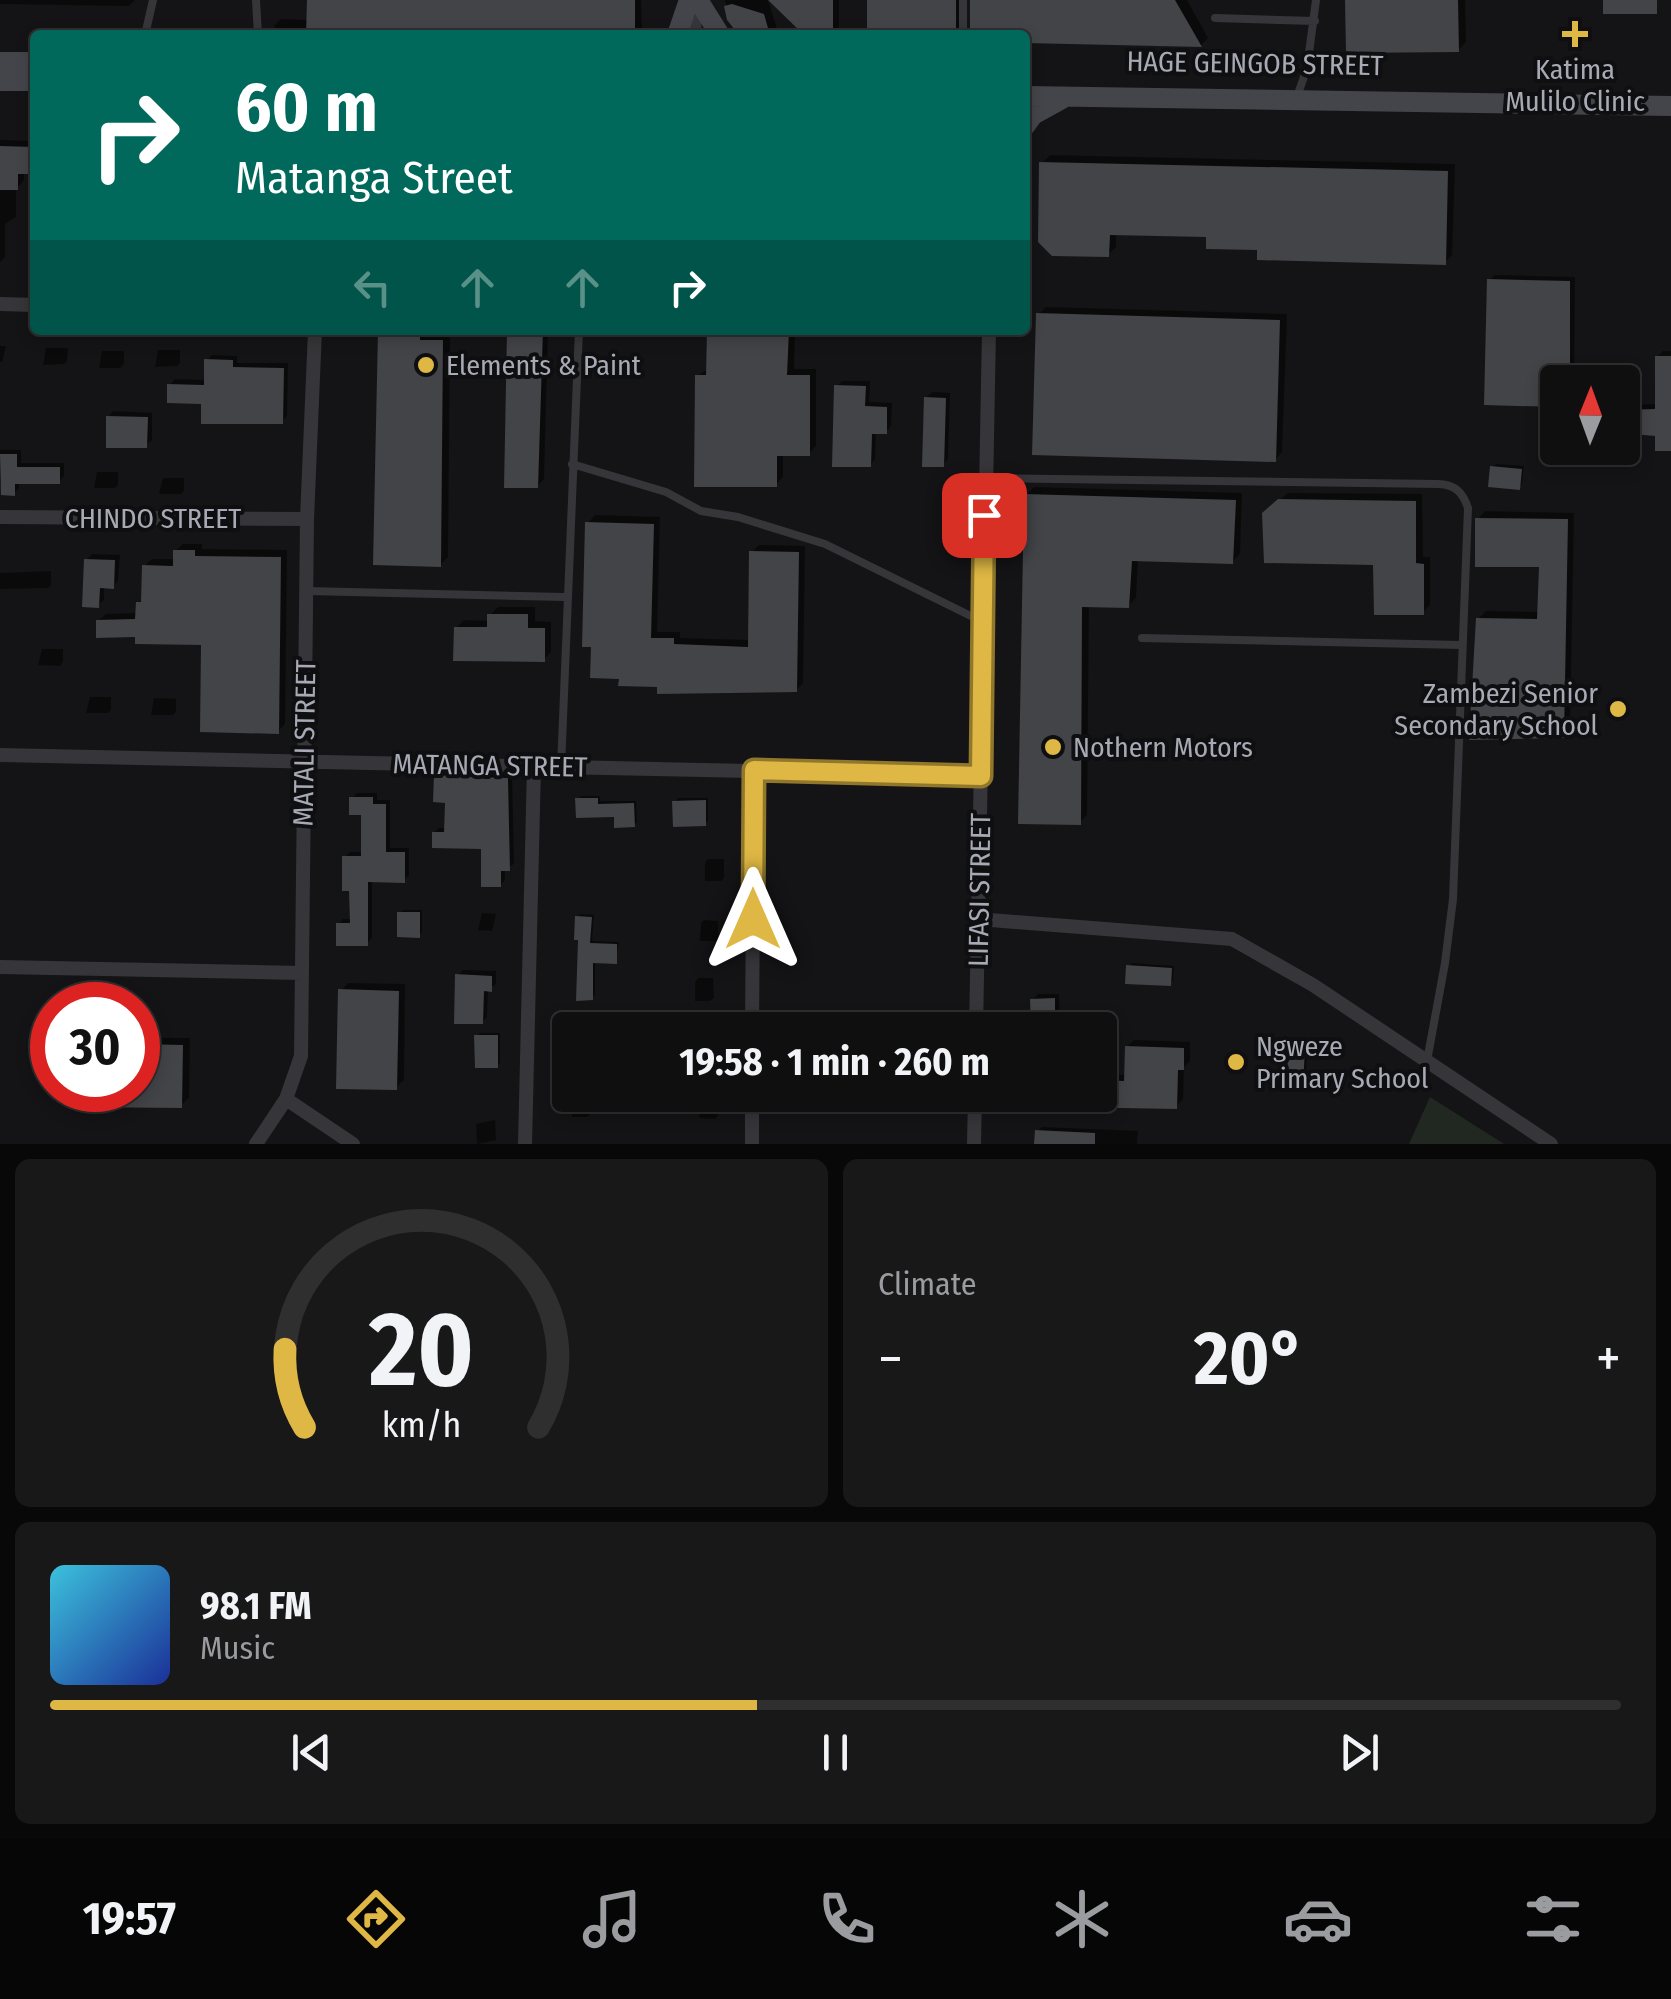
<!DOCTYPE html>
<meta charset="utf-8">
<style>
body{margin:0;font-family:"Fira Sans Condensed",sans-serif;background:#181819;color:#f1f3f6;height:100vh;display:flex;flex-direction:column;font-size:38px;white-space:nowrap}
*{box-sizing:border-box;margin:0}
p{font-size:32px;color:#9b9c9f}
.icon{flex:none;width:55px;height:55px;fill:none;stroke:currentColor;stroke-width:2;stroke-linecap:round;stroke-linejoin:round}
.map{position:relative;height:1144px;overflow:hidden}
.details{display:flex;flex-direction:column;gap:15px;padding:15px;background:#080809;flex:1}
.details>*{flex:none}
.top-card{position:absolute;left:30px;top:30px;width:1000px;height:305px;border-radius:10px;box-shadow:0 5px 15px #0003,0 0 0 2px #2f2f30;background:#00695c;color:#fff;overflow:hidden}
.needle{width:65px;rotate:1deg}
.controls{position:absolute;left:1540px;top:365px;display:grid;gap:20px}
.controls a{display:grid;place-items:center;width:100px;height:100px;border-radius:10px;background:#0f0f10;box-shadow:0 5px 15px #0003,0 0 0 2px #2f2f30;font-size:50px}
.speed{position:absolute;left:30px;top:982px;display:flex;gap:20px;font-size:50px;font-weight:700;text-align:center}
.speed>*{display:grid;place-content:center;width:130px;height:130px;border-radius:50%;background:#0f0f10;box-shadow:0 5px 15px #0003,0 0 0 2px #2f2f30;line-height:1}
.speed .limit{border:15px solid #d22;background:#fff;color:#111}
.pin{position:absolute;display:grid;place-items:center;width:85px;height:85px;color:#fff;margin:-42px;border-radius:20px;box-shadow:0 5px 15px #0006}
.me{position:absolute;width:110px;margin:-55px;rotate:0deg;stroke-linejoin:round;filter:drop-shadow(0 0 8px #0008)}
.turn{display:flex;align-items:center;gap:35px;height:210px;padding:0 40px;font-size:45px}
.turn .icon{width:130px;height:130px;stroke-width:2.5}
.turn b{display:block;font-size:70px;line-height:85px}
.lanes{display:flex;align-items:center;height:95px;padding:0 40px;background:#0003;justify-content:center;gap:50px;direction:ltr}
.lanes .off{opacity:.35}
.big{font-size:75px;font-weight:700;line-height:1.1}
.details .tile{flex:1;display:flex;flex-direction:column;justify-content:center;gap:15px;min-width:0;padding:0 35px;border-radius:15px;background:#181819}
.details .dial{align-items:center;gap:0}
.dial svg{height:260px;overflow:visible;fill:none;stroke:#2f2f30;stroke-width:7;stroke-linecap:round;text-anchor:middle}
.dial text{fill:#f1f3f6;stroke:none}
.song{display:flex;align-items:center;gap:30px}
.cover{width:120px;height:120px;border-radius:15px;background:linear-gradient(135deg,hsl(190 70% 55%),hsl(230 70% 35%))}
.played{height:10px;border-radius:5px;background:linear-gradient(90deg,#deb744 45%,#2f2f30 45%)}
.keys{display:flex;justify-content:space-around;direction:ltr}
.heat{display:flex;justify-content:space-between;align-items:center;font-size:55px;direction:ltr}
.details .tiles{flex:1;display:grid;gap:15px;grid-template-columns:1fr 1fr}
.tile:last-child{grid-column:span 2}
.trip{position:absolute;left:552px;top:1012px;width:565px;height:100px;border-radius:10px;background:#0f0f10;box-shadow:0 5px 15px #0003,0 0 0 2px #2f2f30;font-weight:700;line-height:100px;text-align:center}
.menu{display:flex;height:160px;justify-content:space-around;align-items:center;background:#060606;color:#9b9c9f}
.menu .icon{width:70px;height:70px}
.menu .selected{color:#deb744}
.menu b{font-size:45px;color:#f1f3f6}
.map>svg:first-child{display:block}
</style>
<div class="map">
<svg width="1671" height="1144" viewBox="0 0 1671 1144">
<rect width="100%" height="100%" fill="#141416"/>
<path fill="#212822" d="M 1430,1097 L 1504,1144 L 1409,1144 Z"/>
<path fill="#0007" d="M 0,0 L 135,0 L 129,6 L 0,4 Z
M 310,0 L 641,0 L 642,35 L 554,35 L 555,26 L 450,25 L 449,35 L 412,35 L 412,28 L 363,35 L 274,35 L 274,26 L 281,19 L 309,20 Z
M 725,0 L 768,0 L 779,35 L 745,35 L 729,19 Z
M 772,0 L 839,0 L 839,35 L 796,35 L 797,10 Z
M 870,0 L 962,0 L 962,24 L 954,32 Z
M 973,0 L 1187,0 L 1208,38 L 1201,45 L 1025,41 L 1025,35 L 972,35 Z
M 1348,0 L 1465,0 L 1466,42 L 1458,50 Z
M 35,104 L 35,171 L 24,171 L 24,180 L 16,189 L 16,217 L 5,224 L 5,257 L 0,262 L 0,140 L 34,141 Z
M 1050,155 L 1455,164 L 1452,255 L 1445,262 L 1259,248 L 1209,234 L 1116,233 L 1116,247 L 1108,255 L 1042,163 Z
M 1495,275 L 1575,277 L 1574,382 L 1558,382 L 1490,280 Z
M 1046,307 L 1287,314 L 1282,452 L 1275,460 L 1039,314 Z
M 380,330 L 450,334 L 448,557 L 440,565 Z
M 509,330 L 548,330 L 544,479 L 537,486 Z
M 709,330 L 795,330 L 794,369 L 816,369 L 816,446 L 809,453 L 783,453 L 783,477 L 776,484 L 697,376 L 708,369 Z
M 0,346 L 6,346 L 2,362 L 0,362 Z
M 46,348 L 68,348 L 67,361 L 64,364 L 43,365 Z
M 158,350 L 180,350 L 180,363 L 177,366 L 155,367 Z
M 102,351 L 124,351 L 124,364 L 120,368 L 99,368 Z
M 1663,351 L 1671,351 L 1671,449 L 1657,434 L 1629,431 L 1629,442 L 1623,448 L 1603,448 L 1622,448 L 1622,396 L 1628,396 L 1628,405 L 1657,404 L 1657,357 Z
M 212,355 L 237,356 L 237,363 L 288,363 L 287,416 L 282,421 L 204,402 L 170,385 L 175,379 L 206,380 L 207,360 Z
M 842,381 L 870,381 L 869,402 L 892,403 L 891,426 L 886,432 L 876,432 L 875,459 L 870,465 L 837,386 Z
M 932,392 L 950,393 L 948,459 L 943,465 L 926,398 Z
M 113,411 L 152,413 L 152,440 L 146,445 L 108,417 Z
M 0,450 L 21,450 L 21,463 L 64,463 L 64,476 L 59,481 L 19,481 L 19,488 L 14,493 L 0,483 Z
M 1496,464 L 1524,466 L 1522,484 L 1519,487 L 1492,468 Z
M 97,472 L 118,472 L 118,485 L 115,488 L 94,488 Z
M 163,478 L 184,478 L 184,491 L 181,494 L 159,494 Z
M 1034,487 L 1242,493 L 1240,554 L 1232,562 L 1138,559 L 1136,598 L 1128,606 L 1089,604 L 1087,815 L 1080,822 L 1026,495 Z
M 1288,493 L 1422,494 L 1423,557 L 1430,557 L 1430,605 L 1423,612 L 1375,563 L 1272,506 Z
M 1485,511 L 1574,513 L 1570,728 L 1563,735 L 1478,619 L 1486,611 L 1540,612 L 1541,565 L 1478,519 Z
M 595,515 L 660,517 L 657,632 L 680,632 L 680,638 L 750,640 L 752,552 L 759,545 L 805,546 L 803,683 L 796,690 L 659,691 L 588,523 Z
M 183,544 L 202,544 L 202,549 L 287,550 L 285,724 L 278,731 L 204,643 L 138,634 L 98,621 L 106,614 L 138,613 L 138,603 L 144,597 L 144,566 L 152,559 L 175,559 L 175,551 Z
M 92,554 L 120,555 L 118,581 L 113,586 L 104,586 L 104,600 L 98,605 L 87,560 Z
M 51,571 L 51,585 L 48,588 L 0,589 L 0,573 Z
M 498,607 L 535,607 L 535,621 L 551,622 L 551,652 L 544,659 L 456,628 L 464,620 L 490,621 L 490,615 Z
M 42,649 L 63,649 L 63,662 L 60,666 L 38,665 Z
M 90,697 L 111,697 L 111,710 L 108,713 L 86,713 Z
M 154,698 L 176,699 L 176,712 L 173,715 L 151,715 Z
M 441,771 L 512,774 L 514,864 L 505,869 L 505,880 L 500,885 L 484,846 L 434,833 L 439,828 L 447,828 L 447,800 L 436,776 Z
M 357,793 L 377,793 L 377,800 L 390,800 L 390,848 L 409,848 L 409,875 L 404,880 L 372,880 L 372,938 L 367,943 L 338,924 L 343,919 L 352,919 L 352,888 L 345,857 L 350,852 L 363,852 L 364,813 L 352,798 Z
M 581,796 L 600,796 L 600,801 L 636,801 L 637,822 L 634,825 L 578,799 Z
M 678,798 L 708,798 L 708,821 L 705,824 L 675,802 Z
M 708,859 L 724,859 L 724,878 L 721,881 L 705,881 L 705,862 Z
M 403,910 L 422,910 L 422,932 L 419,935 L 400,913 Z
M 482,913 L 496,914 L 492,931 L 478,930 Z
M 581,914 L 594,915 L 592,941 L 619,942 L 616,962 L 595,961 L 595,995 L 592,998 L 577,917 Z
M 704,920 L 718,921 L 718,938 L 715,941 L 700,941 L 701,923 Z
M 1132,963 L 1174,966 L 1173,980 L 1170,983 L 1129,966 Z
M 463,970 L 496,971 L 496,984 L 488,989 L 487,1017 L 482,1022 L 457,976 Z
M 698,978 L 713,978 L 714,998 L 710,1001 L 695,1001 L 695,982 Z
M 348,983 L 405,984 L 404,1080 L 396,1087 L 341,991 Z
M 1038,994 L 1059,994 L 1060,1030 L 1033,1030 L 1033,1000 Z
M 480,1033 L 500,1033 L 500,1063 L 497,1066 L 477,1036 Z
M 138,1038 L 190,1038 L 189,1098 L 181,1105 L 84,1090 L 138,1090 Z
M 1134,1040 L 1190,1042 L 1190,1061 L 1184,1067 L 1183,1099 L 1176,1106 L 1039,1104 L 1039,1095 L 1100,1095 L 1100,1074 L 1126,1075 L 1127,1047 Z
M 1294,1044 L 1307,1045 L 1306,1082 L 1302,1085 L 1291,1047 Z
M 575,1097 L 590,1097 L 590,1114 L 587,1117 L 572,1117 L 572,1100 Z
M 703,1097 L 718,1098 L 718,1116 L 715,1119 L 699,1118 Z
M 495,1120 L 496,1140 L 477,1144 L 476,1124 Z
M 1042,1127 L 1138,1131 L 1137,1144 L 1037,1144 L 1038,1131 Z"/>
<path fill="#434448" d="M 307,0 L 635,0 L 635,35 L 551,35 L 552,28 L 443,28 L 443,35 L 410,35 L 410,31 L 380,35 L 306,35 Z
M 768,0 L 833,0 L 833,35 L 804,35 Z
M 867,0 L 956,0 L 956,35 L 867,33 Z
M 970,0 L 1175,0 L 1202,47 L 1025,43 L 1025,35 L 970,35 Z
M 1345,0 L 1458,0 L 1459,52 L 1346,53 Z
M 1603,0 L 1657,0 L 1657,14 L 1603,14 Z
M 732,4 L 764,14 L 770,35 L 739,35 L 727,20 L 724,6 Z
M 0,146 L 35,147 L 35,174 L 18,174 L 18,190 L 0,190 Z
M 1039,162 L 1448,171 L 1446,265 L 1257,260 L 1257,250 L 1206,249 L 1206,237 L 1110,235 L 1109,257 L 1052,256 L 1038,242 Z
M 1487,279 L 1570,281 L 1570,382 L 1558,382 L 1558,407 L 1484,405 Z
M 1036,313 L 1280,320 L 1276,462 L 1032,455 Z
M 378,330 L 420,330 L 420,340 L 443,340 L 441,567 L 373,565 Z
M 507,330 L 543,330 L 538,488 L 504,488 Z
M 707,330 L 789,330 L 787,375 L 810,375 L 810,456 L 777,456 L 777,487 L 694,487 L 695,375 L 706,375 Z
M 1655,356 L 1671,356 L 1671,451 L 1655,451 L 1655,436 L 1622,433 L 1622,410 L 1655,409 Z
M 204,359 L 233,360 L 233,367 L 284,368 L 283,424 L 201,424 L 201,404 L 167,403 L 167,384 L 204,385 Z
M 834,385 L 866,386 L 865,406 L 887,407 L 887,434 L 872,434 L 871,467 L 832,467 Z
M 924,397 L 946,398 L 944,467 L 922,467 Z
M 106,416 L 148,417 L 147,448 L 106,448 Z
M 0,454 L 17,454 L 17,467 L 60,467 L 60,484 L 15,484 L 15,496 L 1,495 Z
M 1490,466 L 1522,469 L 1520,490 L 1488,487 Z
M 1024,494 L 1236,500 L 1233,564 L 1132,561 L 1129,608 L 1082,607 L 1081,825 L 1018,824 Z
M 1278,499 L 1416,501 L 1416,563 L 1424,564 L 1424,615 L 1374,615 L 1373,565 L 1264,563 L 1262,513 Z
M 1475,518 L 1568,519 L 1564,738 L 1469,740 L 1476,618 L 1537,619 L 1539,567 L 1475,567 Z
M 585,522 L 654,524 L 651,638 L 674,638 L 674,644 L 748,647 L 749,551 L 799,552 L 797,692 L 657,694 L 657,687 L 618,686 L 619,679 L 590,678 L 591,647 L 582,647 Z
M 173,550 L 195,550 L 195,556 L 281,557 L 279,734 L 200,732 L 201,645 L 135,644 L 135,637 L 96,638 L 96,620 L 135,619 L 136,602 L 141,602 L 142,565 L 173,566 Z
M 84,559 L 115,560 L 114,589 L 100,588 L 99,608 L 82,607 Z
M 487,614 L 528,614 L 528,628 L 545,628 L 545,662 L 453,661 L 454,627 L 487,627 Z
M 434,775 L 508,778 L 510,871 L 501,871 L 501,887 L 481,887 L 481,849 L 432,848 L 432,832 L 444,832 L 445,803 L 433,802 Z
M 349,797 L 373,797 L 373,804 L 386,804 L 386,852 L 405,852 L 405,883 L 368,882 L 368,946 L 336,946 L 336,923 L 350,923 L 349,891 L 342,891 L 342,856 L 361,856 L 361,815 L 349,815 Z
M 575,798 L 598,798 L 598,804 L 634,803 L 635,827 L 614,828 L 614,817 L 576,818 Z
M 706,800 L 706,826 L 673,827 L 672,801 Z
M 397,912 L 420,912 L 420,938 L 397,937 Z
M 575,916 L 592,917 L 590,943 L 617,944 L 617,964 L 593,963 L 593,1000 L 576,1001 L 578,940 L 574,940 Z
M 1126,965 L 1172,968 L 1171,986 L 1125,984 Z
M 455,974 L 492,976 L 492,992 L 484,991 L 483,1024 L 454,1024 Z
M 338,989 L 399,991 L 397,1090 L 336,1089 Z
M 1055,998 L 1055,1030 L 1031,1030 L 1030,999 Z
M 474,1035 L 498,1035 L 498,1068 L 475,1068 Z
M 138,1044 L 183,1045 L 182,1108 L 81,1107 L 81,1090 L 138,1090 Z
M 1125,1046 L 1184,1048 L 1184,1070 L 1178,1070 L 1177,1109 L 1065,1107 L 1065,1095 L 1100,1095 L 1100,1080 L 1124,1081 Z
M 1288,1046 L 1305,1047 L 1303,1088 L 1287,1087 Z
M 1035,1130 L 1095,1133 L 1095,1144 L 1034,1144 Z"/>
<g fill="none" stroke-linecap="round" stroke-linejoin="round">
<path stroke="#36363a" stroke-width="8" d="M 256,0 L 258,35
M 1215,18 L 1315,21
M 145,35 L 153,0
M 963,35 L 963,0
M 1299,91 L 1307,68 L 1316,0
M 572,464 L 666,492 L 701,511 L 738,517 L 825,544 L 983,622
M 986,478 L 1439,484 C 1456,485 1463,493 1468,508 L 1453,899 L 1445,963 L 1427,1061
M 307,591 L 565,597
M 1142,638 L 1461,645
M 561,767 L 579,330"/>
<path stroke="#36363a" stroke-width="14" d="M 693,1 L 695,35
M 0,304 L 35,305
M 0,517 L 307,519
M 0,755 L 981,776
M 978,919 L 1232,939 L 1313,985 L 1551,1144
M 0,967 L 302,973
M 752,1030 L 754,771
M 976,1030 L 989,330
M 286,1099 L 353,1144
M 256,1144 L 286,1099 L 301,1056 L 307,519 L 315,330
M 525,1144 L 534,766
M 752,1144 L 752,1095
M 974,1144 L 975,1095"/>
<path stroke="#44454a" stroke-width="20" d="M 698,0 L 720,35
M 677,35 L 689,0
M 0,62 L 35,62
M 0,81 L 35,81
M 1025,96 L 1671,106
M 1025,126 L 1033,115 L 1062,99"/>
</g>
<g fill="none" stroke-linecap="round" stroke-linejoin="round">
<defs>
<path id="route" d="M 753,919 L 754,770 L 981,776 L 984,515"/>
</defs>
<use href="#route" stroke="#90772c" stroke-width="25"/>
<use href="#route" stroke="#deb744" stroke-width="18"/>
</g>
<g fill="#deb744" stroke="#0f0f11" stroke-width="4">
<path d="M1570 19h10v10h10v10h-10v10h-10v-10h-10v-10h10z"/>
<circle cx="426" cy="365" r="10"/>
<circle cx="1618" cy="709" r="10"/>
<circle cx="1053" cy="747" r="10"/>
<circle cx="1236" cy="1062" r="10"/>
</g>
<g text-anchor="middle" stroke-width="8" stroke-linejoin="round" paint-order="stroke">
<g font-size="28" fill="#a7aab4" stroke="#0f0f11">
<text transform="translate(1255 63) rotate(1)" y="10">HAGE GEINGOB STREET</text>
<text x="153" y="528">CHINDO STREET</text>
<text transform="translate(304 743) rotate(-89)" y="10">MATALI STREET</text>
<text transform="translate(490 765) rotate(1)" y="10">MATANGA STREET</text>
<text transform="translate(979 890) rotate(-89)" y="10">LIFASI STREET</text>
</g>
<g font-size="28" fill="#a7aab4" stroke="#0f0f11" text-anchor="start">
<text x="1575" y="79" text-anchor="middle">Katima<tspan x="1575" dy="32">Mulilo Clinic</tspan></text>
<text x="446" y="375">Elements &amp; Paint</text>
<text x="1598" y="703" text-anchor="end">Zambezi Senior<tspan x="1598" dy="32">Secondary School</tspan></text>
<text x="1073" y="757">Nothern Motors</text>
<text x="1256" y="1056">Ngweze<tspan x="1256" dy="32">Primary School</tspan></text>
</g>
</g>
</svg>
<div class="controls">
<a><svg class="needle" viewBox="-14 -14 28 28"><path d="M0-13l5 13h-10z" fill="#e53935"/><path d="M0 13l5-13h-10z" fill="#9b9c9f"/></svg></a>
</div>
<div class="speed"><div class="limit">30</div></div>
<div class="pin" style="left:984px;top:515px;background:#d93025"><svg class="icon" aria-label="arrive" viewBox="0 0 24 24"><path d="M6 21V4h12l-3 4 3 4H6"/></svg></div>
<svg class="me" style="left:753px;top:919px" viewBox="-20 -20 40 40"><path d="M0-17L14 15 0 8-14 15z" fill="#deb744" stroke="#fff" stroke-width="4"/></svg>
<div class="trip">19:58 · 1 min · 260 m</div>
<div class="top-card">
<div class="turn"><svg class="icon" aria-label="right" viewBox="0 0 24 24"><path d="M7 20v-9h11M14 6l5 5-5 5"/></svg><div><b>60 m</b>Matanga Street</div></div>
<div class="lanes"><svg class="icon off" aria-label="left" viewBox="0 0 24 24"><path d="M17 20v-9H6M10 6l-5 5 5 5"/></svg><svg class="icon off" aria-label="ahead" viewBox="0 0 24 24"><path d="M12 20V5M6 11l6-6 6 6"/></svg><svg class="icon off" aria-label="ahead" viewBox="0 0 24 24"><path d="M12 20V5M6 11l6-6 6 6"/></svg><svg class="icon" aria-label="right" viewBox="0 0 24 24"><path d="M7 20v-9h11M14 6l5 5-5 5"/></svg></div>
</div>
</div>
<section class="details">
<div class="tiles">
<div class="tile dial"><svg viewBox="0 0 100 80">
<path d="M14 69A42 42 0 1 1 86 69"/>
<path d="M14 69A42 42 0 0 1 8 45" stroke="#deb744"/>
<text x="50" y="56" font-size="32" font-weight="700">20</text>
<text x="50" y="72" font-size="11">km/h</text>
</svg></div>
<div class="tile"><p>Climate</p>
<div class="heat"><a>−</a><b class="big">20°</b><a>+</a></div>
</div>
<div class="tile">
<div class="song"><i class="cover"></i><div><b>98.1 FM</b><p>Music</p></div></div>
<div class="played"></div>
<div class="keys"><svg class="icon" aria-label="previous" viewBox="0 0 24 24"><path d="M18 5L8 12l10 7zM5 5v14"/></svg><svg class="icon" aria-label="pause" viewBox="0 0 24 24"><path d="M8 5v14M16 5v14"/></svg><svg class="icon" aria-label="next" viewBox="0 0 24 24"><path d="M6 5l10 7-10 7zM19 5v14"/></svg></div>
</div>
</div>
</section>
<nav class="menu">
<b>19:57</b>
<svg class="icon selected" aria-label="directions" viewBox="0 0 24 24"><path d="M12 3l9 9-9 9-9-9zM9 14v-3h6M13 9l2 2-2 2"/></svg>
<svg class="icon" aria-label="music" viewBox="0 0 24 24"><path d="M9 18V5l10-2v13"/><circle cx="6" cy="18" r="3"/><circle cx="16" cy="16" r="3"/></svg>
<svg class="icon" aria-label="phone" viewBox="0 0 24 24"><path d="M5 4h4l2 5-3 2q2 4 5 5l2-3 5 2v4C11 20 4 13 5 4z"/></svg>
<svg class="icon" aria-label="climate" viewBox="0 0 24 24"><path d="M12 3v18M4 7l16 10M4 17L20 7"/></svg>
<svg class="icon" aria-label="car" viewBox="0 0 24 24"><path d="M5 17H2v-5l4-1 3-4h7l3 4 3 1v5h-3M9 17h6M6 11h13"/><circle cx="7" cy="17" r="2"/><circle cx="17" cy="17" r="2"/></svg>
<svg class="icon" aria-label="filters" viewBox="0 0 24 24"><path d="M4 7h16M4 17h16"/><circle cx="9" cy="7" r="2"/><circle cx="15" cy="17" r="2"/></svg>
</nav>
